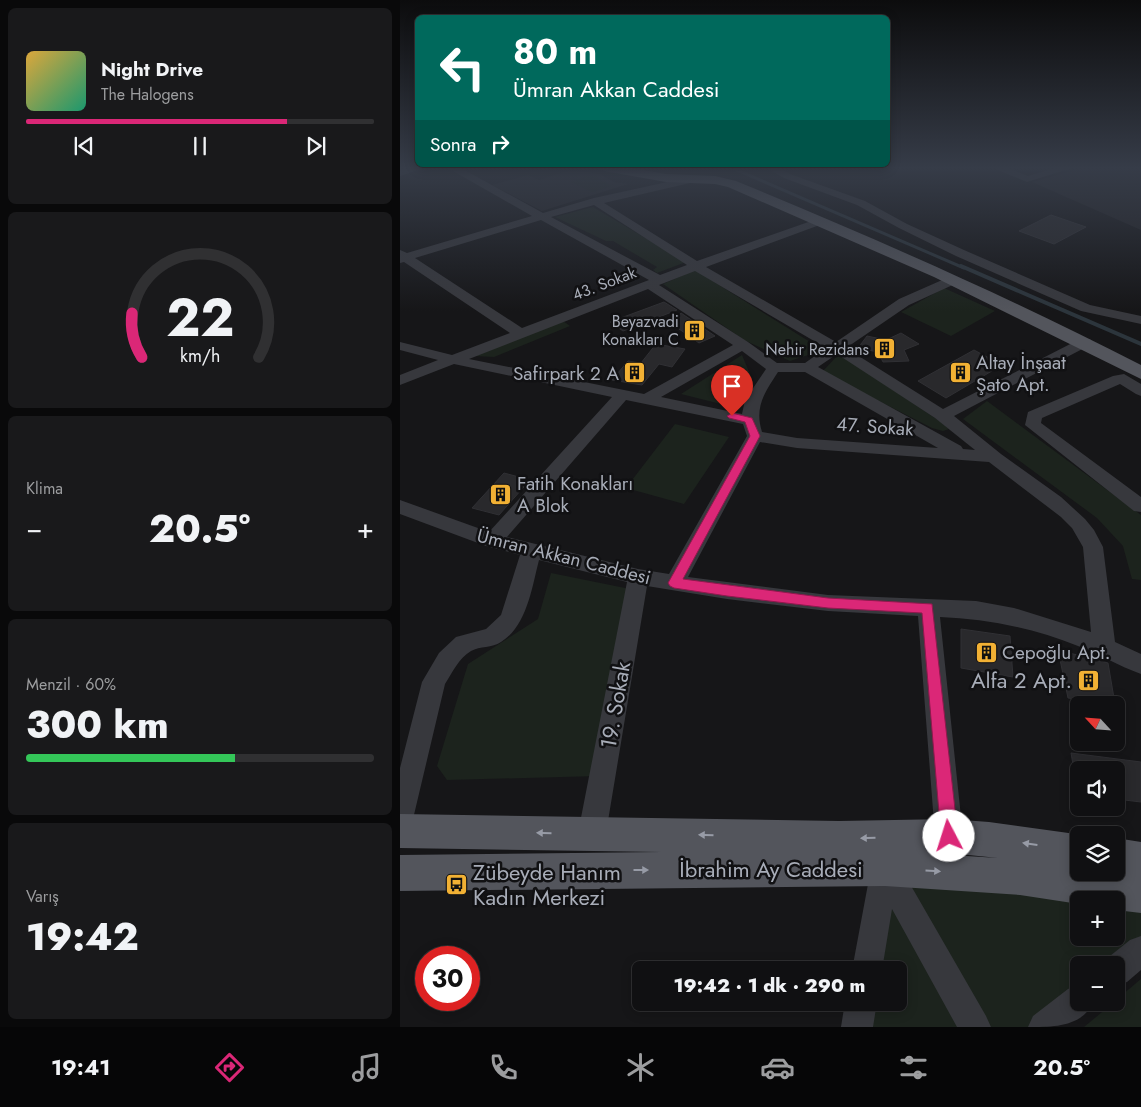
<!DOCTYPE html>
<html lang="tr">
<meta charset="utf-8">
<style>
body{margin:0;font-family:Jost,sans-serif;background:#19191b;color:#f1f3f6;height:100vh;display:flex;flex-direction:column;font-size:19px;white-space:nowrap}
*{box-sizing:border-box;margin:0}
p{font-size:16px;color:#9c9d9f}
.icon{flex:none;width:28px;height:28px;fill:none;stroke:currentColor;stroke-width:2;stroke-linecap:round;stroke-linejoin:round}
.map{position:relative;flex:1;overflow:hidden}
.panel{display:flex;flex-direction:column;gap:8px;padding:8px;background:#09090a;width:400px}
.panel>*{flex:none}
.top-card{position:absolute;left:15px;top:15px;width:475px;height:152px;border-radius:8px;box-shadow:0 2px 12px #0003,0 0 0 1px #303032;background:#00695c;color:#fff;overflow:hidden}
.needle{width:32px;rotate:296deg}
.controls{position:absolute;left:670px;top:696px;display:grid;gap:10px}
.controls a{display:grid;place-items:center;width:55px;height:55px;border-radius:8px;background:#101012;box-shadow:0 2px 12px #0003,0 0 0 1px #303032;font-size:25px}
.speed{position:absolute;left:15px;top:946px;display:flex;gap:10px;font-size:25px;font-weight:700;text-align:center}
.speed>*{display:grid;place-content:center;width:65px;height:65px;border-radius:50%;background:#101012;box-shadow:0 2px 12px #0003,0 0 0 1px #303032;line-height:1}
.speed .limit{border:8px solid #d22;background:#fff;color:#111}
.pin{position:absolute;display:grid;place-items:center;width:42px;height:42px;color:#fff;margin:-51px -21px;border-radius:50% 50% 50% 0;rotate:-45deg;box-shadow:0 0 5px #0007}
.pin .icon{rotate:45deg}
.me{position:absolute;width:55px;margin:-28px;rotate:355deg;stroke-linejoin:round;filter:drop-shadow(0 0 4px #0008)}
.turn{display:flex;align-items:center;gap:18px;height:105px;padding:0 15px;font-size:22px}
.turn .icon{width:65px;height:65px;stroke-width:2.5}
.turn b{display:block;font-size:35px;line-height:42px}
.then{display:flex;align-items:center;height:48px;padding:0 15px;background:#0003;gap:10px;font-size:19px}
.big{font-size:38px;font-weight:800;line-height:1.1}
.panel .tile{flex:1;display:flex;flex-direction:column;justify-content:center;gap:8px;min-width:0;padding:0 18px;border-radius:8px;background:#19191b}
.panel .dial{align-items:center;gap:0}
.dial svg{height:130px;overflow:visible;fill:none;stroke:#303032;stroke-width:7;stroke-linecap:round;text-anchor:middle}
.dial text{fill:#f1f3f6;stroke:none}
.song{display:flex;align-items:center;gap:15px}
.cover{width:60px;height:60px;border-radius:8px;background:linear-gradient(135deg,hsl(40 70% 55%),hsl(160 70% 35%))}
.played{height:5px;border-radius:2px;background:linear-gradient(90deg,#db2777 75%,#303032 75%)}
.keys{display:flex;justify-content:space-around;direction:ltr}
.heat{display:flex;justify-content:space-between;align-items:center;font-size:28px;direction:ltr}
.charge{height:8px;border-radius:4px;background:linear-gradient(90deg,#34c759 60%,#303032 0)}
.trip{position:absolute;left:232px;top:961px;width:275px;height:50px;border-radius:8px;background:#101012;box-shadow:0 2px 12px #0003,0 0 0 1px #303032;font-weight:800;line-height:50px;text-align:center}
.menu{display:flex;height:80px;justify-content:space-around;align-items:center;background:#060607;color:#9c9d9f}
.menu .icon{width:35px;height:35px}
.menu .selected{color:#db2777}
.menu b{font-size:22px;color:#f1f3f6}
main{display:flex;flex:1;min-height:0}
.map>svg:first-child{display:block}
</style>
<main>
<section class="panel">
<div class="tile">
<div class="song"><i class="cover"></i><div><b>Night Drive</b><p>The Halogens</p></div></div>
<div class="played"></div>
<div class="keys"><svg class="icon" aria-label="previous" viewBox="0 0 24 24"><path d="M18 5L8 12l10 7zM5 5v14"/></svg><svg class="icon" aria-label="pause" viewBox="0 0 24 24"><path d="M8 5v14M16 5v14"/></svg><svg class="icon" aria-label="next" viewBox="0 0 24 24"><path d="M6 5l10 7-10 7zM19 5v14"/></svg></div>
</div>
<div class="tile dial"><svg viewBox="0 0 100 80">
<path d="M14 69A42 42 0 1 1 86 69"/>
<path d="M14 69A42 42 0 0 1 8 42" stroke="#db2777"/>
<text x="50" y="56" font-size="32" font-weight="700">22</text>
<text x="50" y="72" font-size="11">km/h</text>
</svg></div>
<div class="tile"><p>Klima</p>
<div class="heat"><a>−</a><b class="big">20.5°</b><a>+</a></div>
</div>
<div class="tile"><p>Menzil · 60%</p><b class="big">300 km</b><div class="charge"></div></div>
<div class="tile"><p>Varış</p><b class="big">19:42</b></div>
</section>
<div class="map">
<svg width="741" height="1027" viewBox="0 0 741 1027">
<rect width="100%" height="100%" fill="#161618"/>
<path fill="#222225" d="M 686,167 L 741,167 L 741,230 L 632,182 Z
M 170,170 L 200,174 L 214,182 L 228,184 L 142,211 L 92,185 L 128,175 L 139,180 Z"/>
<path fill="#1c231d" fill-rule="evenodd" d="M 191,175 L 212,186 L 192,192 L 171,182 Z
M 193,207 L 286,262 L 257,273 L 253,270 L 257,267 L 213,241 L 206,241 L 155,217 Z
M 295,270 L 423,350 L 390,361 L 344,340 L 263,284 Z
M 544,288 L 595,311 L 551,336 L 501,312 Z
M 163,321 L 170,326 L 94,357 L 75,356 Z
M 439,354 L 541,422 L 549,429 L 543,431 L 532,428 L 422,372 Z
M 342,355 L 352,379 L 325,405 L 281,394 Z
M 587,401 L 741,515 L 741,580 L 732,579 L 723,546 L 697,518 L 563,419 Z
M 275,424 L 329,437 L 284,504 L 226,488 Z
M 151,573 L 230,589 L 198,776 L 47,780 L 37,766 L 68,664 L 138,619 Z
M 485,868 L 741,895 L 741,951 L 716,965 L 679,965 L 679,1000 L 644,1027 L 457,1027 L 461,1003 L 499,1002 L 499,970 L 467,970 ZM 679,900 L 716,900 L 716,938 L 679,938 Z
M 741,979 L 741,1027 L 684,1027 L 713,1003 L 716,1002 L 716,1000 Z"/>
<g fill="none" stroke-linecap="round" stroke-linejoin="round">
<path stroke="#2c353c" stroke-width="3" d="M 330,167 L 564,268"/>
<path stroke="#2c353c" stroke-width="4" d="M 561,266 L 741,344"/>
</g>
<path fill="#29292c" stroke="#303034" d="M 651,215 L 686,227 L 654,244 L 619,231 Z
M 264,302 L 277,310 L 223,331 L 210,322 Z
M 281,313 L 315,336 L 299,343 L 272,324 Z
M 501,333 L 519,344 L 504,350 L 509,361 L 483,362 L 478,352 L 458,348 L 467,336 L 486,340 Z
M 256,344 L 285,349 L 272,367 L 259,364 L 242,385 L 212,380 L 228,361 L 241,363 Z
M 574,350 L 602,365 L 546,398 L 518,381 Z
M 104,473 L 130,480 L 99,515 L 72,508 Z
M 561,629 L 610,636 L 613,677 L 561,668 Z
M 658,650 L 708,663 L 715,704 L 668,698 Z
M 671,753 L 741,762 L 741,802 L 716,799 L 716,770 L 674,770 Z"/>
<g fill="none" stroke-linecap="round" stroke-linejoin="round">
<path fill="#37383d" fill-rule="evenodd" d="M 10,167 L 27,167 L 0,176 L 0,170 Z
M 46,167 L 59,167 L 143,213 L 194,198 L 290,177 L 294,178 L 294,182 L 204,203 L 297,261 L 417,219 L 425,219 L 426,221 L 425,223 L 306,267 L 436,342 L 499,299 L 549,277 L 557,277 L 559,280 L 557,283 L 509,305 L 446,348 L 543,409 L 680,339 L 690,339 L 692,342 L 690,345 L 554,416 L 601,454 L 661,497 L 685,519 L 694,530 L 703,547 L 715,642 L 741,654 L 741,674 C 719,666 699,654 678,646 C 634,628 587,619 540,617 L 563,836 L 559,846 L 549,850 L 539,846 L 535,836 L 518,616 L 428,611 L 327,599 L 247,586 L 206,833 L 202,843 L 192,847 L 182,843 L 178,833 L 227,582 L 139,560 C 132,587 127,626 101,642 C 92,648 80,646 71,651 C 59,658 52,673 45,684 L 13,819 L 9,828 L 0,832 L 0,768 L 22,682 L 39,653 L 56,637 L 86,629 L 101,615 L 120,555 L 86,546 L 0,514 L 0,500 L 89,532 L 212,397 L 54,364 L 0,385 L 0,375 L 38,360 L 0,350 L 0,342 L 52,355 L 110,333 L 4,262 L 0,263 L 0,250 L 7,253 L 132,216 ZM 194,205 L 287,265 L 260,275 L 151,217 ZM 141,220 L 249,280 L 122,328 L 15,258 ZM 295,271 L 426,348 L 405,363 L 377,363 L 348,342 L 259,285 ZM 248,289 L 333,345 L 244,394 L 69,359 ZM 342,351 L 366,369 L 345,400 L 342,414 L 261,397 ZM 437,354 L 535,418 L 575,450 L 563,449 L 561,446 L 418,367 ZM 378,372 L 405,372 L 538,448 L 397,438 L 362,432 C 354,407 365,392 378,372 ZM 226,400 L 343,424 L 347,436 L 269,574 L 238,569 L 107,537 ZM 360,442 L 397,448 L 589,462 L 661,517 L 672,528 L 683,547 L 691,632 L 614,608 L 576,601 L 428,595 L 288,577 Z
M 365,167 L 378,167 L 390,174 L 465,201 L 507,224 L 564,250 L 690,305 L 741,316 L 741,324 L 681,311 L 556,256 L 499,228 L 457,205 L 384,178 Z
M 590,167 L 605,167 L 628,176 L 658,167 L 675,167 L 627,182 Z
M 724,374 L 741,384 L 741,396 L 736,394 L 720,384 L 642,418 L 641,423 L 741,497 L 741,512 L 734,511 L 625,425 L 628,412 L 713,376 Z
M 485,854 L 495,858 L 586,1016 L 591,1027 L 557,1027 L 492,909 L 482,970 L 452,970 L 471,868 L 475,858 Z
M 741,936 L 741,970 L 727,982 L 716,986 L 716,965 L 703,965 L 705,960 L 730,940 Z
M 679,984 L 679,1002 L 694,1002 C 681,1027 655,1027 628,1027 L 633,1016 L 668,989 Z
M 445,1002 L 477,1002 L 473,1027 L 441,1027 Z"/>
<path fill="#53555c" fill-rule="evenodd" d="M 198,167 L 227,167 L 266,174 L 315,176 L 336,181 C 474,238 609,297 741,365 L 741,379 L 534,277 L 328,187 L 315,184 L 266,182 L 204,171 Z
M 0,814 L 439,821 L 549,819 L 589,822 L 683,835 L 679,835 L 679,872 L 716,872 L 716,838 L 741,842 L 741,913 L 716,910 L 716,900 L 679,900 L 679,904 L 620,895 L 485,886 L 0,891 L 0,855 L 261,852 L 0,848 ZM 549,853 L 598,858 L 536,854 Z"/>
</g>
<defs><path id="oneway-solid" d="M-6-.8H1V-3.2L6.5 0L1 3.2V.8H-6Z" transform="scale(1.25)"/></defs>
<g fill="#979ba6">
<use href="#oneway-solid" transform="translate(144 833) rotate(-179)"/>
<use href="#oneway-solid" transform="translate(306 835) rotate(-179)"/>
<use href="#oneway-solid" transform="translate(468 838) rotate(179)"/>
<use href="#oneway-solid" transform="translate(630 844) rotate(-172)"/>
<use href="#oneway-solid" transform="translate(241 870)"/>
<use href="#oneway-solid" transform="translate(533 871) rotate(3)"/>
</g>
<linearGradient id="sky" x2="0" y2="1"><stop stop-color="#0c0c0d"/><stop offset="0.54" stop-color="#363c48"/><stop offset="1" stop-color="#363c48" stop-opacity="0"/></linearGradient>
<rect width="741" height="311" fill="url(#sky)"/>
<path fill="#db2777" stroke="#8e194d" d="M 332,413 L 352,418 L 360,436 L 283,579 L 428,598 L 532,604 L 558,836 L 555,842 L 549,844 L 544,842 L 541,836 L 522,613 L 428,608 L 327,596 L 274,588 L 270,586 L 268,583 L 350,436 L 345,422 L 329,418 L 327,416 Z"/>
<defs>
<symbol id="building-square" viewBox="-11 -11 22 22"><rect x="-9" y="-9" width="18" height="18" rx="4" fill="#f2b134" stroke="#111113"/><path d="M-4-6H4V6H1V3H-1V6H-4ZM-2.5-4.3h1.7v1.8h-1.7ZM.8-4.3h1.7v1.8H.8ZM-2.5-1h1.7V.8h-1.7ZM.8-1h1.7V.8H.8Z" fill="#111"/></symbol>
<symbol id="bus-square" viewBox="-11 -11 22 22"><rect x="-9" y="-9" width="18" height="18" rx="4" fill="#f2b134" stroke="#111113"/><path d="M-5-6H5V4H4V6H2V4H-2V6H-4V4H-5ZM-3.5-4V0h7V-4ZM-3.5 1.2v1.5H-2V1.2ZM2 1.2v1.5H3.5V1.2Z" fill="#111"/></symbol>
</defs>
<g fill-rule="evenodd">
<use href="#building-square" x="282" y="318" width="25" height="25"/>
<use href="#building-square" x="472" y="336" width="25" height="25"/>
<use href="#building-square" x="222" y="360" width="25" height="25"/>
<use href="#building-square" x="548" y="360" width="25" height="25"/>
<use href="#building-square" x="88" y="482" width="25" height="25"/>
<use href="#building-square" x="574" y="640" width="25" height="25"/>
<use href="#building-square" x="676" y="668" width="25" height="25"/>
<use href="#bus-square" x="44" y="872" width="25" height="25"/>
</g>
<g text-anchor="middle" stroke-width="5" stroke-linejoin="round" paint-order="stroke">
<g font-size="16" fill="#a8adb8" stroke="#111113">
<text transform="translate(204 283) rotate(-21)" y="6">43. Sokak</text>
</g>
<g font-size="16" fill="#a8adb8" stroke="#111113" text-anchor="end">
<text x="279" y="327">Beyazvadi<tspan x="279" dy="18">Konakları C</tspan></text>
<text x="469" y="355">Nehir Rezidans</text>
</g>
<g font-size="19" fill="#a8adb8" stroke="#111113" text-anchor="start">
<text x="576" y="369">Altay İnşaat<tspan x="576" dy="22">Şato Apt.</tspan></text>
<text x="219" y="380" text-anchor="end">Safirpark 2 A</text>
<text x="117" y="490">Fatih Konakları<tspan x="117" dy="22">A Blok</tspan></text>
<text x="602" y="659">Cepoğlu Apt.</text>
</g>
<g font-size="19" fill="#a8adb8" stroke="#111113">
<text transform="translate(475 426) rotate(4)" y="7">47. Sokak</text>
<text transform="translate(164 556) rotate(14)" y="7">Ümran Akkan Caddesi</text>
</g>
<g font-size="22" fill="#a8adb8" stroke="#111113" text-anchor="end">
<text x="672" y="688">Alfa 2 Apt.</text>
<text x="73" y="880" text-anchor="start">Zübeyde Hanım<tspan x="73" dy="25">Kadın Merkezi</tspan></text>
</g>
<g font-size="22" fill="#a8adb8" stroke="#111113">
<text transform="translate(215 705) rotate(-80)" y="8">19. Sokak</text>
<text x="371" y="877">İbrahim Ay Caddesi</text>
</g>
</g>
</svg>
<div class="controls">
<a><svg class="needle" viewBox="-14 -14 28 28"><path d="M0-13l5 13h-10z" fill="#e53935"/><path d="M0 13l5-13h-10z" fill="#9c9d9f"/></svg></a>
<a><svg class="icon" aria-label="sound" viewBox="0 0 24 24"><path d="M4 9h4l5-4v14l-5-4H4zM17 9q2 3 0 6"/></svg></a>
<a><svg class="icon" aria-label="layers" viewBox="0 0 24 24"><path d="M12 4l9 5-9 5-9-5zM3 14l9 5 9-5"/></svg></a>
<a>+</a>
<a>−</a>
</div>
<div class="speed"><div class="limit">30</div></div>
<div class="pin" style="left:332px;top:416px;background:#d93025"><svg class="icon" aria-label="arrive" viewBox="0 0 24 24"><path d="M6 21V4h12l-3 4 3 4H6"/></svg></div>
<svg class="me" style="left:549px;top:836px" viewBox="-20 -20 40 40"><circle r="19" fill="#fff"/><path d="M0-13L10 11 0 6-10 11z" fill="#db2777"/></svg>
<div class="trip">19:42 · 1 dk · 290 m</div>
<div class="top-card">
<div class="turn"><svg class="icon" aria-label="left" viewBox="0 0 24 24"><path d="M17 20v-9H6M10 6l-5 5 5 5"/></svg><div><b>80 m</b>Ümran Akkan Caddesi</div></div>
<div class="then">Sonra<svg class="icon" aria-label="right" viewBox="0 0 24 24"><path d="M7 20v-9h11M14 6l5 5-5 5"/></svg></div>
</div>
</div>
</main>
<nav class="menu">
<b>19:41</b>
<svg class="icon selected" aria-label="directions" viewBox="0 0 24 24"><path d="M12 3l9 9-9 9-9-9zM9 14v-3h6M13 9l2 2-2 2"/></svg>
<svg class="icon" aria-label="music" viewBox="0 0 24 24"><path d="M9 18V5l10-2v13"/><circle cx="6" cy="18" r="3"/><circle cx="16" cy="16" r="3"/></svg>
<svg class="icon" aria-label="phone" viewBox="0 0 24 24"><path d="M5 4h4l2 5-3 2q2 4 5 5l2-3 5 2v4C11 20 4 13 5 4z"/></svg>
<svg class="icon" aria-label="climate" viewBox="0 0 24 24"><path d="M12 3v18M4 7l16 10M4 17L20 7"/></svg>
<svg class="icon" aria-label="car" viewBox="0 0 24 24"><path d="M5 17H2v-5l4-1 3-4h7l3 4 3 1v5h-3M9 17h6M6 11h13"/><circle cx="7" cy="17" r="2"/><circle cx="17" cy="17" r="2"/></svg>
<svg class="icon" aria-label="filters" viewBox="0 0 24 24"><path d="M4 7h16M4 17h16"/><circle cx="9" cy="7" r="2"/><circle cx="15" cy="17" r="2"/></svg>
<b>20.5°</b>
</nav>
